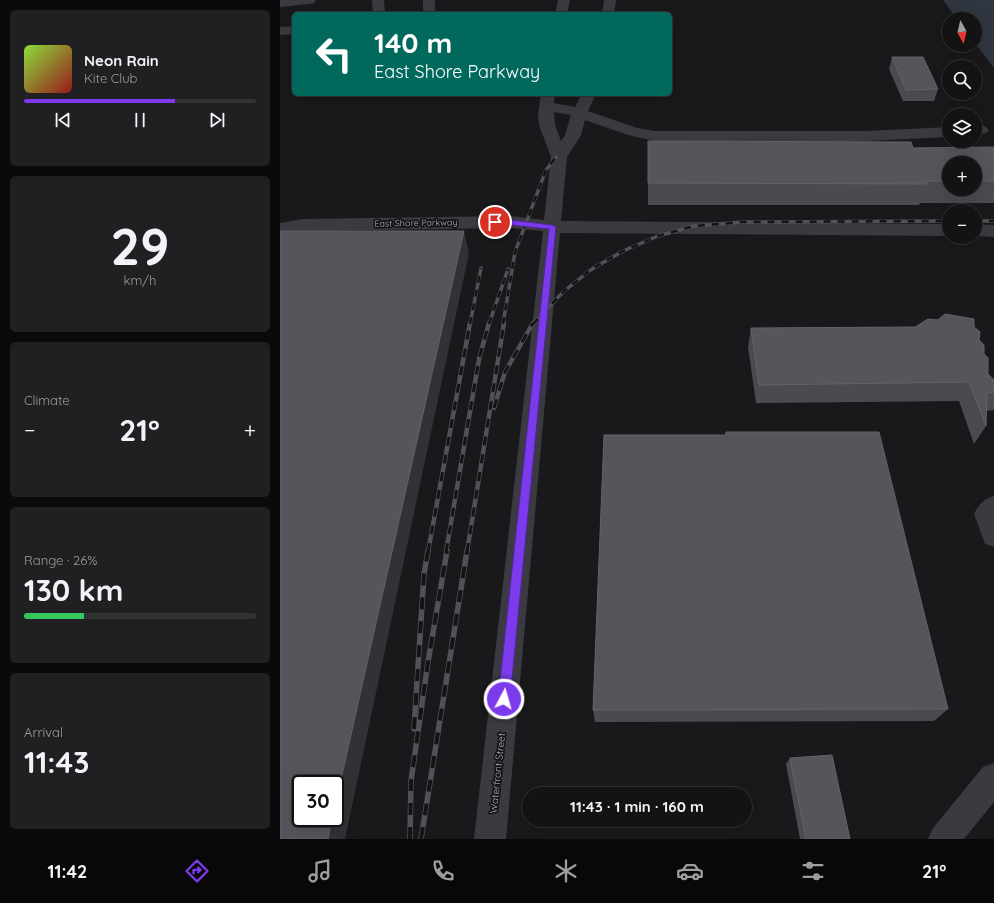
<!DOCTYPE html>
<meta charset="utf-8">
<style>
body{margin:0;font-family:Quicksand,sans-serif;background:#202022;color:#f1f3f6;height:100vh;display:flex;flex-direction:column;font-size:15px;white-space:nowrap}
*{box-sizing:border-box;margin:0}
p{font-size:13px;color:#9d9ea0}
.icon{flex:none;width:22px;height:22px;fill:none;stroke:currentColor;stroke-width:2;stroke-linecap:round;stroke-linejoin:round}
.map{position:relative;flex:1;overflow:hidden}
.side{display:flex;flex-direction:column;gap:10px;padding:10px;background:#0a0a0b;width:280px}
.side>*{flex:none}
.guide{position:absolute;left:12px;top:12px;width:380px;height:84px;border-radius:6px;box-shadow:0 4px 16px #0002,0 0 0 1px #323234;background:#00695c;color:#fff;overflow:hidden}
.needle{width:26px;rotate:172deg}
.buttons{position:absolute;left:662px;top:12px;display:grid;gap:8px}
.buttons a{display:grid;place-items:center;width:40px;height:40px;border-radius:50%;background:#131314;box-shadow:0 4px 16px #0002,0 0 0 1px #323234;font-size:20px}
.speed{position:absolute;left:12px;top:775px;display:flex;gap:8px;font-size:20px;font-weight:700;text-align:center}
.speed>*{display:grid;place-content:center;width:52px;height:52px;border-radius:50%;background:#131314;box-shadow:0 4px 16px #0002,0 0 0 1px #323234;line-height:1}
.speed .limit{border:2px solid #111;border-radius:6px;background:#fff;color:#111}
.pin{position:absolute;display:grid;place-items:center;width:34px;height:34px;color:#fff;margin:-17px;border:2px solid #fff;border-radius:50%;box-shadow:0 1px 4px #0007}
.me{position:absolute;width:44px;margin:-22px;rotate:6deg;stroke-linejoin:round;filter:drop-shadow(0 0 3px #0008)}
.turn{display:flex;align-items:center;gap:14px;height:84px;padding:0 16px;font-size:18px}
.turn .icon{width:52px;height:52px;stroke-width:2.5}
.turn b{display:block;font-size:28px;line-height:34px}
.big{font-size:30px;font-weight:800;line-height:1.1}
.side .card{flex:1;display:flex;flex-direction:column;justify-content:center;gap:6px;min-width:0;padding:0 14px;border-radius:6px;background:#202022}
.side .dial{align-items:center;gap:0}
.dial b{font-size:52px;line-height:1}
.song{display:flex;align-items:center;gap:12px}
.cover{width:48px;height:48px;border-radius:6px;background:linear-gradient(135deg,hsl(90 70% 55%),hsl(0 70% 35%))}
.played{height:4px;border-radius:2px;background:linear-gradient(90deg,#7c3aed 65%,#323234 65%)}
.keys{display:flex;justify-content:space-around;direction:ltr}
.heat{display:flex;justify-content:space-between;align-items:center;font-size:22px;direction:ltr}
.charge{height:6px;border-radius:3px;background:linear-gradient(90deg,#34c759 26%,#323234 0)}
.trip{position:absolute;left:242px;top:787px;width:230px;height:40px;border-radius:20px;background:#131314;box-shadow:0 4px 16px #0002,0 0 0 1px #323234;font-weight:800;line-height:40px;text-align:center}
.tabs{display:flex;height:64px;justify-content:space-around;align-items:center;background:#080808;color:#9d9ea0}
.tabs .icon{width:28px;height:28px}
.tabs .selected{color:#7c3aed}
.tabs b{font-size:18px;color:#f1f3f6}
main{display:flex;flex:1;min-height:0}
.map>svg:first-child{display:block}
</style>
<main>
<section class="side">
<div class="card">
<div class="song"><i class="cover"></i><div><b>Neon Rain</b><p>Kite Club</p></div></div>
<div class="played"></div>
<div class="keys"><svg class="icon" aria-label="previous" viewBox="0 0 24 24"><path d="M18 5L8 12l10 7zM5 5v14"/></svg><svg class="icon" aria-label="pause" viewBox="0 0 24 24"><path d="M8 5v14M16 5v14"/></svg><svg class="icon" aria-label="next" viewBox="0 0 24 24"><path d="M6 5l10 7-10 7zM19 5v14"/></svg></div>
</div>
<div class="card dial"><b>29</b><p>km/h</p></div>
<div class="card"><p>Climate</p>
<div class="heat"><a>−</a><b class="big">21°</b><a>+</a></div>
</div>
<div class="card"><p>Range · 26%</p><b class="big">130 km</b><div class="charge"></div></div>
<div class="card"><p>Arrival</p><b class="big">11:43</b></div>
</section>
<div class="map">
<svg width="714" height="839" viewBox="0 0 714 839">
<rect width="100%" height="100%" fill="#19191b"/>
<path fill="#2f363f" d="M 663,0 L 714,0 L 714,68 L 695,43 L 695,19 L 677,19 Z"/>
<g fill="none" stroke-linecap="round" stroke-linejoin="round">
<path fill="#3a3a40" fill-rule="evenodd" d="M 0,0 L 36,0 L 34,3 L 30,4 L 0,7 Z
M 92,0 L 104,0 L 105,14 L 93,14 Z
M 143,0 L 155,0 L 155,14 L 143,14 Z
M 278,0 L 290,0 L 287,14 L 275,14 Z
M 324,0 L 336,0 L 334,14 L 322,14 Z
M 14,26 L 14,34 L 0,35 L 0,27 Z
M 261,94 L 275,94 L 274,103 L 295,107 L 302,94 L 316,94 L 308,111 L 357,128 L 375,131 L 585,131 L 669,127 L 669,137 L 585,141 L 375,141 L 348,135 L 305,120 L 301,135 L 287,157 L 281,221 L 669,224 L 669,236 L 280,233 L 226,839 L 194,839 L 263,231 L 231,228 L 23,231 L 0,235 L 0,223 L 23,219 L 231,216 L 264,220 L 271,157 L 259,125 L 258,114 ZM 274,112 L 291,115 L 285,135 L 281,141 L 275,125 Z
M 701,125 L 706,127 L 709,130 L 706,133 L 695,136 L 695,126 Z
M 695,224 L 714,225 L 714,237 L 695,236 Z
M 714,496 L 714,547 L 705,544 L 694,514 C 699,504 704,499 714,496 Z
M 714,763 L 714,802 L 684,839 L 648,839 L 653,828 L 703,767 Z"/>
<defs>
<path id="rail-far2" d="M 695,221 L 714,221
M 190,324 L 201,268
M 209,324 L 228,269
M 223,324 L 235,252 L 266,170 L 276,157
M 253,324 L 283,292 L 312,269 L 343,251 L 378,236 L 414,226 L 463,222 L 669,221"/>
<path id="rail-far1" d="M 214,408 L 225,372 L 253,323
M 148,552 L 190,323
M 166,552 L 199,359 L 209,323
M 187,552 L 224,323"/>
<path id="rail" d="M 134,729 L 144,574 L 148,551
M 130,839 L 131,781 L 148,662 L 167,551
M 141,839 L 187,551"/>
</defs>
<use href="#rail-far2" stroke="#515259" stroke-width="3.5"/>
<use href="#rail-far1" stroke="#515259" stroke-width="4.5"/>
<use href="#rail" stroke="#515259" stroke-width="5.5"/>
<use href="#rail-far2" stroke="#141416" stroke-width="2.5" stroke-dasharray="7" stroke-linecap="butt"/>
<use href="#rail-far1" stroke="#141416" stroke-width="3" stroke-dasharray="9" stroke-linecap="butt"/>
<use href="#rail" stroke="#141416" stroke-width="4" stroke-dasharray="12" stroke-linecap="butt"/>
</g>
<path fill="#4a4a50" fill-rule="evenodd" d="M 612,57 L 658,89 L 654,101 L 623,101 L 609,69 Z
M 368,141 L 633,148 L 714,147 L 714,203 L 640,203 L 639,205 L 368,205 ZM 669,163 L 695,163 L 695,189 L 669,189 Z
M 694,327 L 704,354 L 708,374 L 714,380 L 714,410 L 706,411 L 706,426 L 694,444 L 679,401 L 476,403 L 468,347 L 471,328 Z
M 446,432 L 668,709 L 654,721 L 315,722 L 313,710 L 445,435 Z
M 510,758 L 570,839 L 520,839 L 506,764 Z"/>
<path fill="#323236" d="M 184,231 L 189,253 L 65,839 L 48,839 L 52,818 L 55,818 L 55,806 Z"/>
<path fill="#55555b" stroke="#62636a" d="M 612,57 L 643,57 L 658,89 L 626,90 Z
M 368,141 L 631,142 L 633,148 L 714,147 L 714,181 L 695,181 L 695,163 L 669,163 L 669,181 L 646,181 L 647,184 L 368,183 Z
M 0,231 L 184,231 L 55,806 L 55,784 L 21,784 L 21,818 L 52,818 L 48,839 L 0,839 Z
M 665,314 L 694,319 L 694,327 L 700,332 L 699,340 L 704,345 L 704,354 L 708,358 L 708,374 L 714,380 L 714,392 L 707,393 L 706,426 L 689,382 L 479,385 L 471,328 L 635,327 L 648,319 L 658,320 Z
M 446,432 L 599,432 L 668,709 L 313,710 L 324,435 L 446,435 Z
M 552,755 L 570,839 L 526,839 L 510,758 Z"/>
<path fill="#7c3aed" stroke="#51269a" d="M 215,220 L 231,220 L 272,225 L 276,227 L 230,699 L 228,704 L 224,705 L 220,704 L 218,699 L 269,229 L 231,225 L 213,224 L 213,221 Z"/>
<g text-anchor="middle" stroke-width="3.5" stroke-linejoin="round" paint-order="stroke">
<g font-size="9" fill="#acaeba" stroke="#141416">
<text transform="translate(136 223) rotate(-1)" y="3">East Shore Parkway</text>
</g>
<g font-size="10" fill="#acaeba" stroke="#141416">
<text transform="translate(217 773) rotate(-84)" y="4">Waterfront Street</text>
</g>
</g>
</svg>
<div class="buttons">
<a><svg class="needle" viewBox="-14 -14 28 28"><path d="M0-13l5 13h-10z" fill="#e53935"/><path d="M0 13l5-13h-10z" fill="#9d9ea0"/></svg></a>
<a><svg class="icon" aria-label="search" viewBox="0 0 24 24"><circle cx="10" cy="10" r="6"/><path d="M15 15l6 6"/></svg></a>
<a><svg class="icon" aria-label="layers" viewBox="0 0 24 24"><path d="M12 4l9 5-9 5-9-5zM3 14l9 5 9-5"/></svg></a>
<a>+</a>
<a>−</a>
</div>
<div class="speed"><div class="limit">30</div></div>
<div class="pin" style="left:215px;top:222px;background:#d93025"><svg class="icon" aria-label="arrive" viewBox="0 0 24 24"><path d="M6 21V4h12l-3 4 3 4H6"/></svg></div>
<svg class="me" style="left:224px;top:699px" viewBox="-20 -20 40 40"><circle r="17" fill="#7c3aed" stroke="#fff" stroke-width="3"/><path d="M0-11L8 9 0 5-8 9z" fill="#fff"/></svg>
<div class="trip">11:43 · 1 min · 160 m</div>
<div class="guide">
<div class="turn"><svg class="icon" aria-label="left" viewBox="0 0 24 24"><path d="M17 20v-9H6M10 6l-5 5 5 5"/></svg><div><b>140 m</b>East Shore Parkway</div></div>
</div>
</div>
</main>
<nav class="tabs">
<b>11:42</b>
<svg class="icon selected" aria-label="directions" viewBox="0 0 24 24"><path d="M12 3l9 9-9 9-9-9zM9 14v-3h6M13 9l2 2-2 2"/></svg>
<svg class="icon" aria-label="music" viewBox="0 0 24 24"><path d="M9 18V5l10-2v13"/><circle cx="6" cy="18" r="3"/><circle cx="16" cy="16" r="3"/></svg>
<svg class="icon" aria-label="phone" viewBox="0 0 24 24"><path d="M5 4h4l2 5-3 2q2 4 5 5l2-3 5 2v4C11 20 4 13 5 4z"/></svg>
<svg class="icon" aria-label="climate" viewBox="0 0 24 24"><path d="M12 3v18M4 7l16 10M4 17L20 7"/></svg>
<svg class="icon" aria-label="car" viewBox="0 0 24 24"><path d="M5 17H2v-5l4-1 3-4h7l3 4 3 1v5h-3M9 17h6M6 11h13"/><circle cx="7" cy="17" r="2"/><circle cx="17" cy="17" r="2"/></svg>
<svg class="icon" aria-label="filters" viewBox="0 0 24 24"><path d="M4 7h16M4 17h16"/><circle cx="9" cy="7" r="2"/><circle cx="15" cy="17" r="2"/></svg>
<b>21°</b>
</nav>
